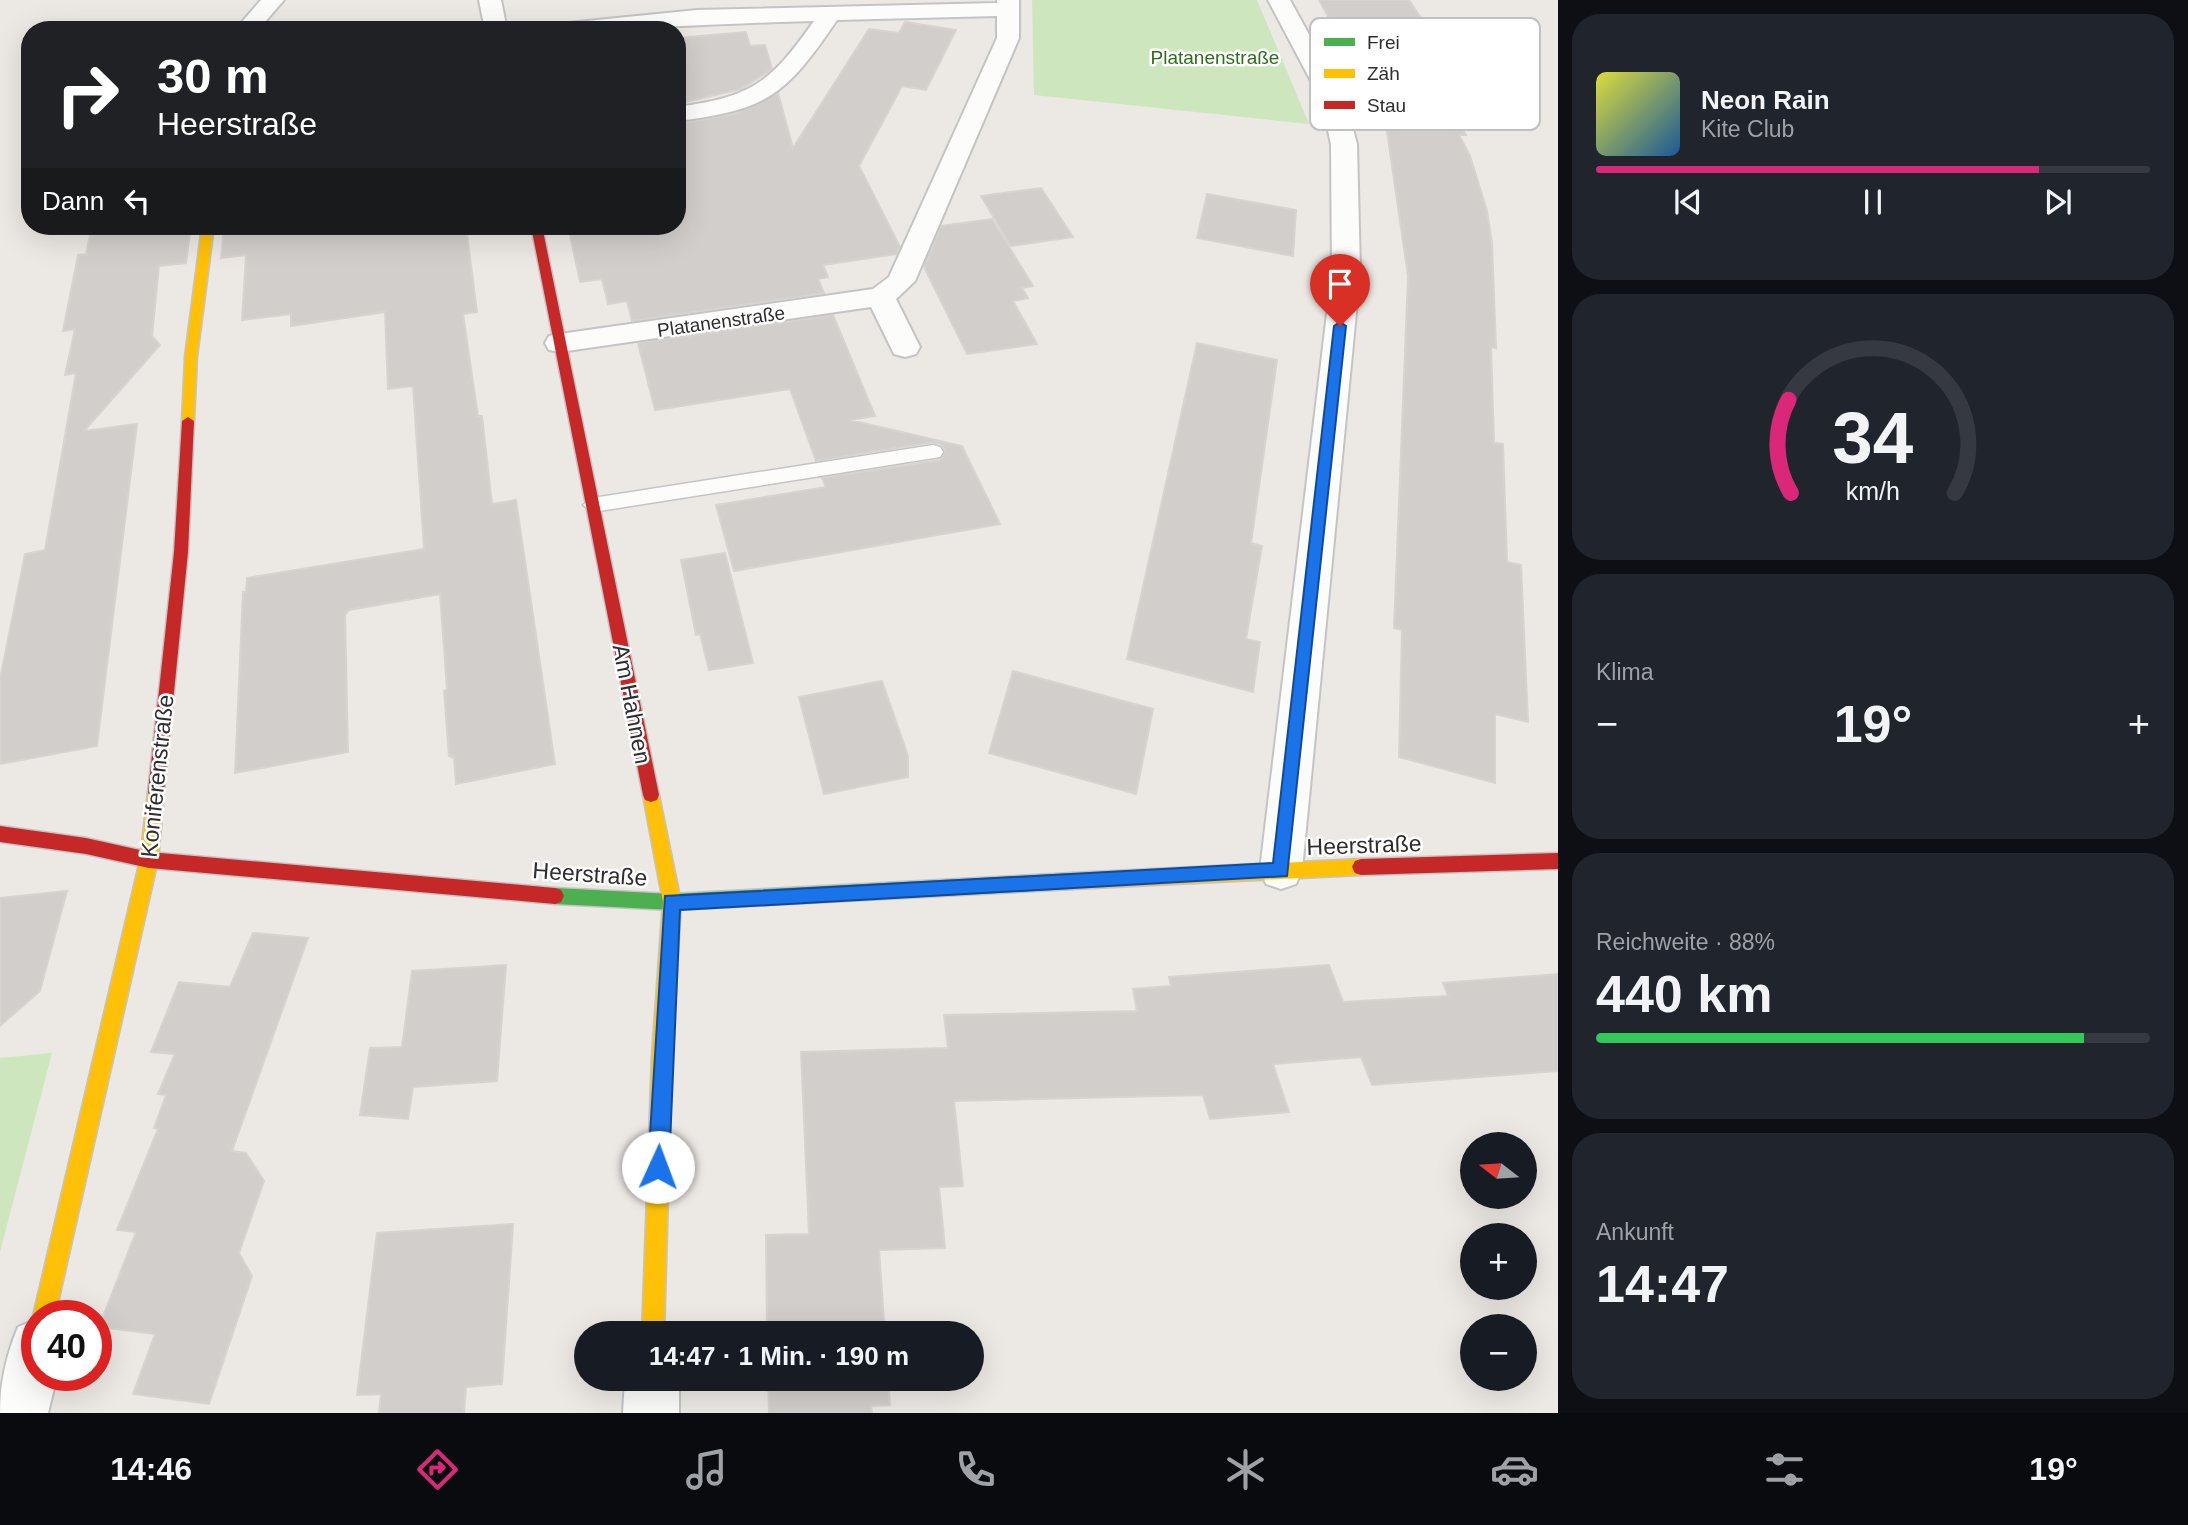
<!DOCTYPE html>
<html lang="de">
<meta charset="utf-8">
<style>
body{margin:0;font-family:Helvetica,sans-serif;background:#20242c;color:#f1f3f6;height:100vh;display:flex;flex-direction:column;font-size:26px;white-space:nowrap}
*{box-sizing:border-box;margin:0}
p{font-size:23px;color:#9ea1a6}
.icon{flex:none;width:38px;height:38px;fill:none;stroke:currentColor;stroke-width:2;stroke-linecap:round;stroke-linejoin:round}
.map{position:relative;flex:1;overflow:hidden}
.panel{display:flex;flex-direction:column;gap:14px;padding:14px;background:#0d0f14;width:630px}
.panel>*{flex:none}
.banner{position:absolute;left:21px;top:21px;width:665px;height:214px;border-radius:28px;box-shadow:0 7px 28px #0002;background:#202124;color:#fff;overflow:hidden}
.needle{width:46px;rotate:287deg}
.fabs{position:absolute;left:1460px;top:1132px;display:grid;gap:14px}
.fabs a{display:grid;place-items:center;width:77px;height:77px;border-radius:50%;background:#171b24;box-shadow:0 7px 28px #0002;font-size:35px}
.speed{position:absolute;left:21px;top:1300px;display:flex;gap:14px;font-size:35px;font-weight:700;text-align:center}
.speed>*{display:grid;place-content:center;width:91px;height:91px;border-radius:50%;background:#171b24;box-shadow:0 7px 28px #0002;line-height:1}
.speed .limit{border:10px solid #d22;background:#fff;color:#111}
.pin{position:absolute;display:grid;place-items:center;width:60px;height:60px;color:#fff;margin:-72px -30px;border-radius:50% 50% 50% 0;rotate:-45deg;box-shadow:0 0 7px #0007}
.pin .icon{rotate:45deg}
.me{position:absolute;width:77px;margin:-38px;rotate:2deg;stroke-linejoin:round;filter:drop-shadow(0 0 5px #0008)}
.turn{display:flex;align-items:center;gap:24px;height:147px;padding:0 21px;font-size:32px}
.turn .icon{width:91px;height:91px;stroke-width:2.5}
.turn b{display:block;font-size:49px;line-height:60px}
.then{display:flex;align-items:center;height:66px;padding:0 21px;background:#0003;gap:14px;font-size:26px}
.big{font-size:52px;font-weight:600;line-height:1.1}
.panel .card{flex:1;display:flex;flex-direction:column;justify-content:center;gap:10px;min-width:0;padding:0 24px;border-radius:28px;background:#20242c}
.panel .dial{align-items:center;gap:0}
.dial svg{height:182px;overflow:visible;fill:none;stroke:#363941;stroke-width:7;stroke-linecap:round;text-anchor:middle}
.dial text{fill:#f1f3f6;stroke:none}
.song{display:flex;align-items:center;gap:21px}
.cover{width:84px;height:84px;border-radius:10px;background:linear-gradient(135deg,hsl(60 70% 55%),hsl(210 70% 35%))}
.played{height:7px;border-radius:4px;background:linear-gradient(90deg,#db2777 80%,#363941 80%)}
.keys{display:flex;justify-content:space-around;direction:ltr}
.heat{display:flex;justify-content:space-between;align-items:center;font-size:38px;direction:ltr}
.charge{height:10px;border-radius:5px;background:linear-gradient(90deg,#34c759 88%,#363941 0)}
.trip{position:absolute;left:574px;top:1321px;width:410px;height:70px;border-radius:35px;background:#171b24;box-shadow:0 7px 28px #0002;font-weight:600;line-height:70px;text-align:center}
.tabs{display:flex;height:112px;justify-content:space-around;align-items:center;background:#090b0e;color:#9ea1a6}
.tabs .icon{width:49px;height:49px}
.tabs .on{color:#db2777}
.tabs b{font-size:32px;color:#f1f3f6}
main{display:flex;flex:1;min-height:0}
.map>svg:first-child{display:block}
</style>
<main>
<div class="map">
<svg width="1558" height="1413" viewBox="0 0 1558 1413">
<rect width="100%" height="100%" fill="#ece8e4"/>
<path fill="#cee6be" d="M 1032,0 L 1257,0 L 1309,124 L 1034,95 Z
M 52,1053 L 0,1252 L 0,1058 Z"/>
<path fill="#d1cecb" stroke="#d7d4d0" stroke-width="2" d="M 1319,0 L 1409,0 L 1450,62 L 1426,62 L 1466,135 L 1459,135 L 1470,156 L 1487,211 L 1492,243 L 1496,348 L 1491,347 L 1494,443 L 1503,444 L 1507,562 L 1521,565 L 1528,722 L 1495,714 L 1495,783 L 1399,757 L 1402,630 L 1394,628 L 1408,276 L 1380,83 L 1372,95 Z
M 905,22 L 956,30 L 926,90 L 902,86 L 859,166 L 900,247 L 896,254 L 823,265 L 828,277 L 818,279 L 824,293 L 632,321 L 627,301 L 608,304 L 602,279 L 580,282 L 568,226 L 677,226 L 677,124 L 734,114 L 778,93 L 793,148 L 869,29 L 899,33 Z
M 746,32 L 750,46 L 765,45 L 772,69 L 741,89 L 677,104 L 677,38 Z
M 1041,188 L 1073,237 L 1011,246 L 981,196 Z
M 1207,194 L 1296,210 L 1293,256 L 1197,238 Z
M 992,219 L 1033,286 L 1022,288 L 1028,298 L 1013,301 L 1037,344 L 967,354 L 924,267 L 941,226 Z
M 92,226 L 191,226 L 186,263 L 159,266 L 152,336 L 160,345 L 84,431 L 137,424 L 97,746 L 0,764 L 0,679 L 25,554 L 45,550 L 76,373 L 65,375 L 75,329 L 63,331 L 78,255 L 86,254 Z
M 224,226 L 466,226 L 477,312 L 463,314 L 478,416 L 482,416 L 492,504 L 516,500 L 555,764 L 456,784 L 454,758 L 449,756 L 444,691 L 447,689 L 440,594 L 349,610 L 345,615 L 348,752 L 235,773 L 243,592 L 246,592 L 247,578 L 424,549 L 413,386 L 388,389 L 385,312 L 291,326 L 291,314 L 242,320 L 246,255 L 221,258 Z
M 833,315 L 875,416 L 850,420 L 962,446 L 1000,524 L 734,571 L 716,505 L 826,487 L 822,478 L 940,460 L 945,451 L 941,444 L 933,442 L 816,461 L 790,389 L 655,410 L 638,343 Z
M 1197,343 L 1277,360 L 1251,543 L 1262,546 L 1246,639 L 1260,642 L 1253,692 L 1127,659 Z
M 725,553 L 753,663 L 709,670 L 700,634 L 696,635 L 681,560 Z
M 1013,671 L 1153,709 L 1136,794 L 989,753 Z
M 882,681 L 908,756 L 908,777 L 824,794 L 799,697 Z
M 67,891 L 40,991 L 0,1026 L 0,898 Z
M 253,933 L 308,938 L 232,1151 L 246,1153 L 264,1181 L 239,1253 L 252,1276 L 209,1404 L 133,1394 L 155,1334 L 99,1327 L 136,1232 L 117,1230 L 158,1129 L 154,1128 L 166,1095 L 158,1094 L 175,1054 L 151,1052 L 179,982 L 230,987 Z
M 506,965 L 497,1081 L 413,1087 L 408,1119 L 360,1115 L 370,1048 L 402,1047 L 412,971 Z
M 1329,965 L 1343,1002 L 1448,996 L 1443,983 L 1558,974 L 1558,1071 L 1372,1085 L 1361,1057 L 1273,1064 L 1289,1112 L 1210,1119 L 1203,1095 L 954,1101 L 963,1186 L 939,1187 L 945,1248 L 879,1250 L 885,1334 L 767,1334 L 766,1235 L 809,1234 L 801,1052 L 948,1048 L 944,1015 L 1137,1011 L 1133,989 L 1171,986 L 1169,977 Z
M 513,1224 L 502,1384 L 466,1387 L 464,1413 L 379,1413 L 381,1394 L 357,1395 L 377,1233 Z
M 768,1379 L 888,1379 L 890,1405 L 871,1406 L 872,1413 L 769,1413 Z"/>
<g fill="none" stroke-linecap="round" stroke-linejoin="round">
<defs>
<path id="lane" d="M 933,445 L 940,447 L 943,452 L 940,457 L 593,512 L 583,505 L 593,498 Z"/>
<path id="street" d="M 261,0 L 284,0 L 258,30 L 235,30 Z
M 479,0 L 501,0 L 507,30 L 485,30 Z
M 997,0 L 1019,0 L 1019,38 L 915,281 L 896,299 L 920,347 L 916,354 L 905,357 L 894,354 L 871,307 L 560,352 L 549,350 L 545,343 L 549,336 L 560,334 L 873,289 L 889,277 L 997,38 L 997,16 L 837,20 C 786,95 768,110 677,121 L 677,107 C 753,97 771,82 814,21 C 724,23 634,30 544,30 L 547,25 L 697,10 L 997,3 Z
M 1268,0 L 1290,0 L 1345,100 L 1357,144 L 1360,272 L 1302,870 L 1296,884 L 1281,889 L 1266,884 L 1260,870 L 1332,272 L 1331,144 L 1321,100 Z
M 37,1319 L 37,1376 L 57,1376 L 48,1413 L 0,1413 C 0,1382 6,1356 18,1327 Z
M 625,1379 L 679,1379 L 679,1413 L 623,1413 Z"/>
<path id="fast" d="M 1073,873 L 1079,875 L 1082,881 L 1079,887 L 1073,889 L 672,910 L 555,904 L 549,902 L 546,896 L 549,890 L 555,888 L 672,894 Z"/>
<path id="slow" d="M 202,226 L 214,226 L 197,357 L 194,421 L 188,425 L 182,421 L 185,357 Z
M 156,785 L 162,787 L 164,792 L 158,860 L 55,1316 L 37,1316 L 37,1324 L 33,1316 L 140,860 L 148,792 L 150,787 Z
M 651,788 L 657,790 L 659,795 L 681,902 L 672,1056 L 664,1334 L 642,1334 L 652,1056 L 663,902 L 643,795 L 645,790 Z
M 1361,859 L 1367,861 L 1370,867 L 1367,873 L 1361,875 L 1073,889 L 1067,887 L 1064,881 L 1067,875 L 1073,873 Z"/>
<path id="jam" d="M 531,226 L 542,226 L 659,795 L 657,800 L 651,802 L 645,800 L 643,795 Z
M 188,417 L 194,421 L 188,552 L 164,792 L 162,797 L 156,799 L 150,797 L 148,792 L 174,552 L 182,421 Z
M 0,826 L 86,838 L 149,852 L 555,888 L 561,890 L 564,896 L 561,902 L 555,904 L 149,868 L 86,854 L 0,842 Z
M 1558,853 L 1558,869 L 1361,875 L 1355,873 L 1352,867 L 1355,861 L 1361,859 Z"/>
</defs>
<use href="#lane" stroke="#c5c4c5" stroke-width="3"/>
<use href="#street" stroke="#c5c4c5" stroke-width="4"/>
<use href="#fast" stroke="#c5c4c5" stroke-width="3"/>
<use href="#slow" stroke="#c5c4c5" stroke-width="3"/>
<use href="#jam" stroke="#c5c4c5" stroke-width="3"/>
<use href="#lane" fill="#fcfcfb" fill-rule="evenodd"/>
<use href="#street" fill="#fcfcfb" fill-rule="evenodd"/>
<use href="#fast" fill="#4caf50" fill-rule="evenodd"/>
<use href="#slow" fill="#ffc107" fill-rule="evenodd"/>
<use href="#jam" fill="#c62828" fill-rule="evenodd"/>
</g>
<path fill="#1a73e8" stroke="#114b97" stroke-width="2" d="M 1340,322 L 1346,326 L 1287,876 L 680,910 L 669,1167 L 666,1174 L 658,1177 L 651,1174 L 648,1167 L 665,896 L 1273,863 L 1334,326 Z"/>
<g text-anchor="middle" stroke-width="5" stroke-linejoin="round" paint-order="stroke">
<g font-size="19" fill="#2c6e1b" stroke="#fff">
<text x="1215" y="64">Platanenstraße</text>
</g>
<g font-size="19" fill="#2e2e2e" stroke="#fff">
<text transform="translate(721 321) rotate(-8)" y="7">Platanenstraße</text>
</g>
<g font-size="23" fill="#2e2e2e" stroke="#fff">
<text transform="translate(632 704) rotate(79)" y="8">Am Hahnen</text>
<text transform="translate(157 776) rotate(-84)" y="8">Koniferenstraße</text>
<text transform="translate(1364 845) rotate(-2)" y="8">Heerstraße</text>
<text transform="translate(590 874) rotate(4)" y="8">Heerstraße</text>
</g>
</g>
<rect x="1310" y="18" width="230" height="112" rx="10" fill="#fff" stroke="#c0c0c0" stroke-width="2"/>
<rect x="1324" y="38" width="31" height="8" fill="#4caf50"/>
<rect x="1324" y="69" width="31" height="9" fill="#ffc107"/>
<rect x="1324" y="101" width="31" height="8" fill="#c62828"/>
<g font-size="19" fill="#2e2e2e">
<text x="1367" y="49">Frei</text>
<text x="1367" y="80">Zäh</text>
<text x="1367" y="112">Stau</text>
</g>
</svg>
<div class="fabs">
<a><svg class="needle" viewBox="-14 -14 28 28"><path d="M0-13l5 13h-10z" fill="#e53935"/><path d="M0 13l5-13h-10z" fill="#9ea1a6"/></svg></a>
<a>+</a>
<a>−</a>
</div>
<div class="speed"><div class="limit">40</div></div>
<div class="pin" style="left:1340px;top:326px;background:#d93025"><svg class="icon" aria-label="arrive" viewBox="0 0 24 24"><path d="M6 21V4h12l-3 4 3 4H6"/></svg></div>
<svg class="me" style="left:658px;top:1167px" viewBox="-20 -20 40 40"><circle r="19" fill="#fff"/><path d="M0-13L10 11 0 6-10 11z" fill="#1a73e8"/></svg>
<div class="trip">14:47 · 1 Min. · 190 m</div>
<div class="banner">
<div class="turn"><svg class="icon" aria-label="right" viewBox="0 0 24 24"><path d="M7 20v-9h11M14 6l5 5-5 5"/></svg><div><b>30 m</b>Heerstraße</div></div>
<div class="then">Dann<svg class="icon" aria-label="left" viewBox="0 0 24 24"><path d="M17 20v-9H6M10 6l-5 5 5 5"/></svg></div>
</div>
</div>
<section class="panel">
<div class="card">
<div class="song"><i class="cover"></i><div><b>Neon Rain</b><p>Kite Club</p></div></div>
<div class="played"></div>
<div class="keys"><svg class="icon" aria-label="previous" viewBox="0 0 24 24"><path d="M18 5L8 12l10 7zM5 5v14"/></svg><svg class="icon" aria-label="pause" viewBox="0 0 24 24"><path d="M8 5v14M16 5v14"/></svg><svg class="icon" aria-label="next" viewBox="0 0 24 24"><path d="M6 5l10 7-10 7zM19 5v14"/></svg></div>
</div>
<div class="card dial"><svg viewBox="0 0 100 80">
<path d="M14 69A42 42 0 1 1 86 69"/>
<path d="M14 69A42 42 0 0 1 13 28" stroke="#db2777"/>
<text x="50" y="56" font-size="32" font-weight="700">34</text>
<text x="50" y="72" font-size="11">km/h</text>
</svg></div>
<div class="card"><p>Klima</p>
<div class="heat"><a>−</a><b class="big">19°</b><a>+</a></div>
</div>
<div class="card"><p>Reichweite · 88%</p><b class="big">440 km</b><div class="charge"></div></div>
<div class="card"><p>Ankunft</p><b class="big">14:47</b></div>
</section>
</main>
<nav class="tabs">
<b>14:46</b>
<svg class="icon on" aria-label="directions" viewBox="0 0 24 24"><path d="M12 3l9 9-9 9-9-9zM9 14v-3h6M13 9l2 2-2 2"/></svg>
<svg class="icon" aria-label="music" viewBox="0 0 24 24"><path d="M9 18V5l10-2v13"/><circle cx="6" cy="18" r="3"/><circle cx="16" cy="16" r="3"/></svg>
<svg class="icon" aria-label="phone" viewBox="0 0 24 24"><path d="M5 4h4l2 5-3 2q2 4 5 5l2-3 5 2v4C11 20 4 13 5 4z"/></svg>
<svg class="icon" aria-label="climate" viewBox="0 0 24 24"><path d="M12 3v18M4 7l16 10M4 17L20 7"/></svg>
<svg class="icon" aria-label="car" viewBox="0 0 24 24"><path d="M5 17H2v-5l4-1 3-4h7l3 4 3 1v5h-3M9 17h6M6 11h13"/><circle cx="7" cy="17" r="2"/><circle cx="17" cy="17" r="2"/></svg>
<svg class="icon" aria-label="filters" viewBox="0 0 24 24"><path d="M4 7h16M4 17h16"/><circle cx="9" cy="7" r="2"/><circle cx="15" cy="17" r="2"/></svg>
<b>19°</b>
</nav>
